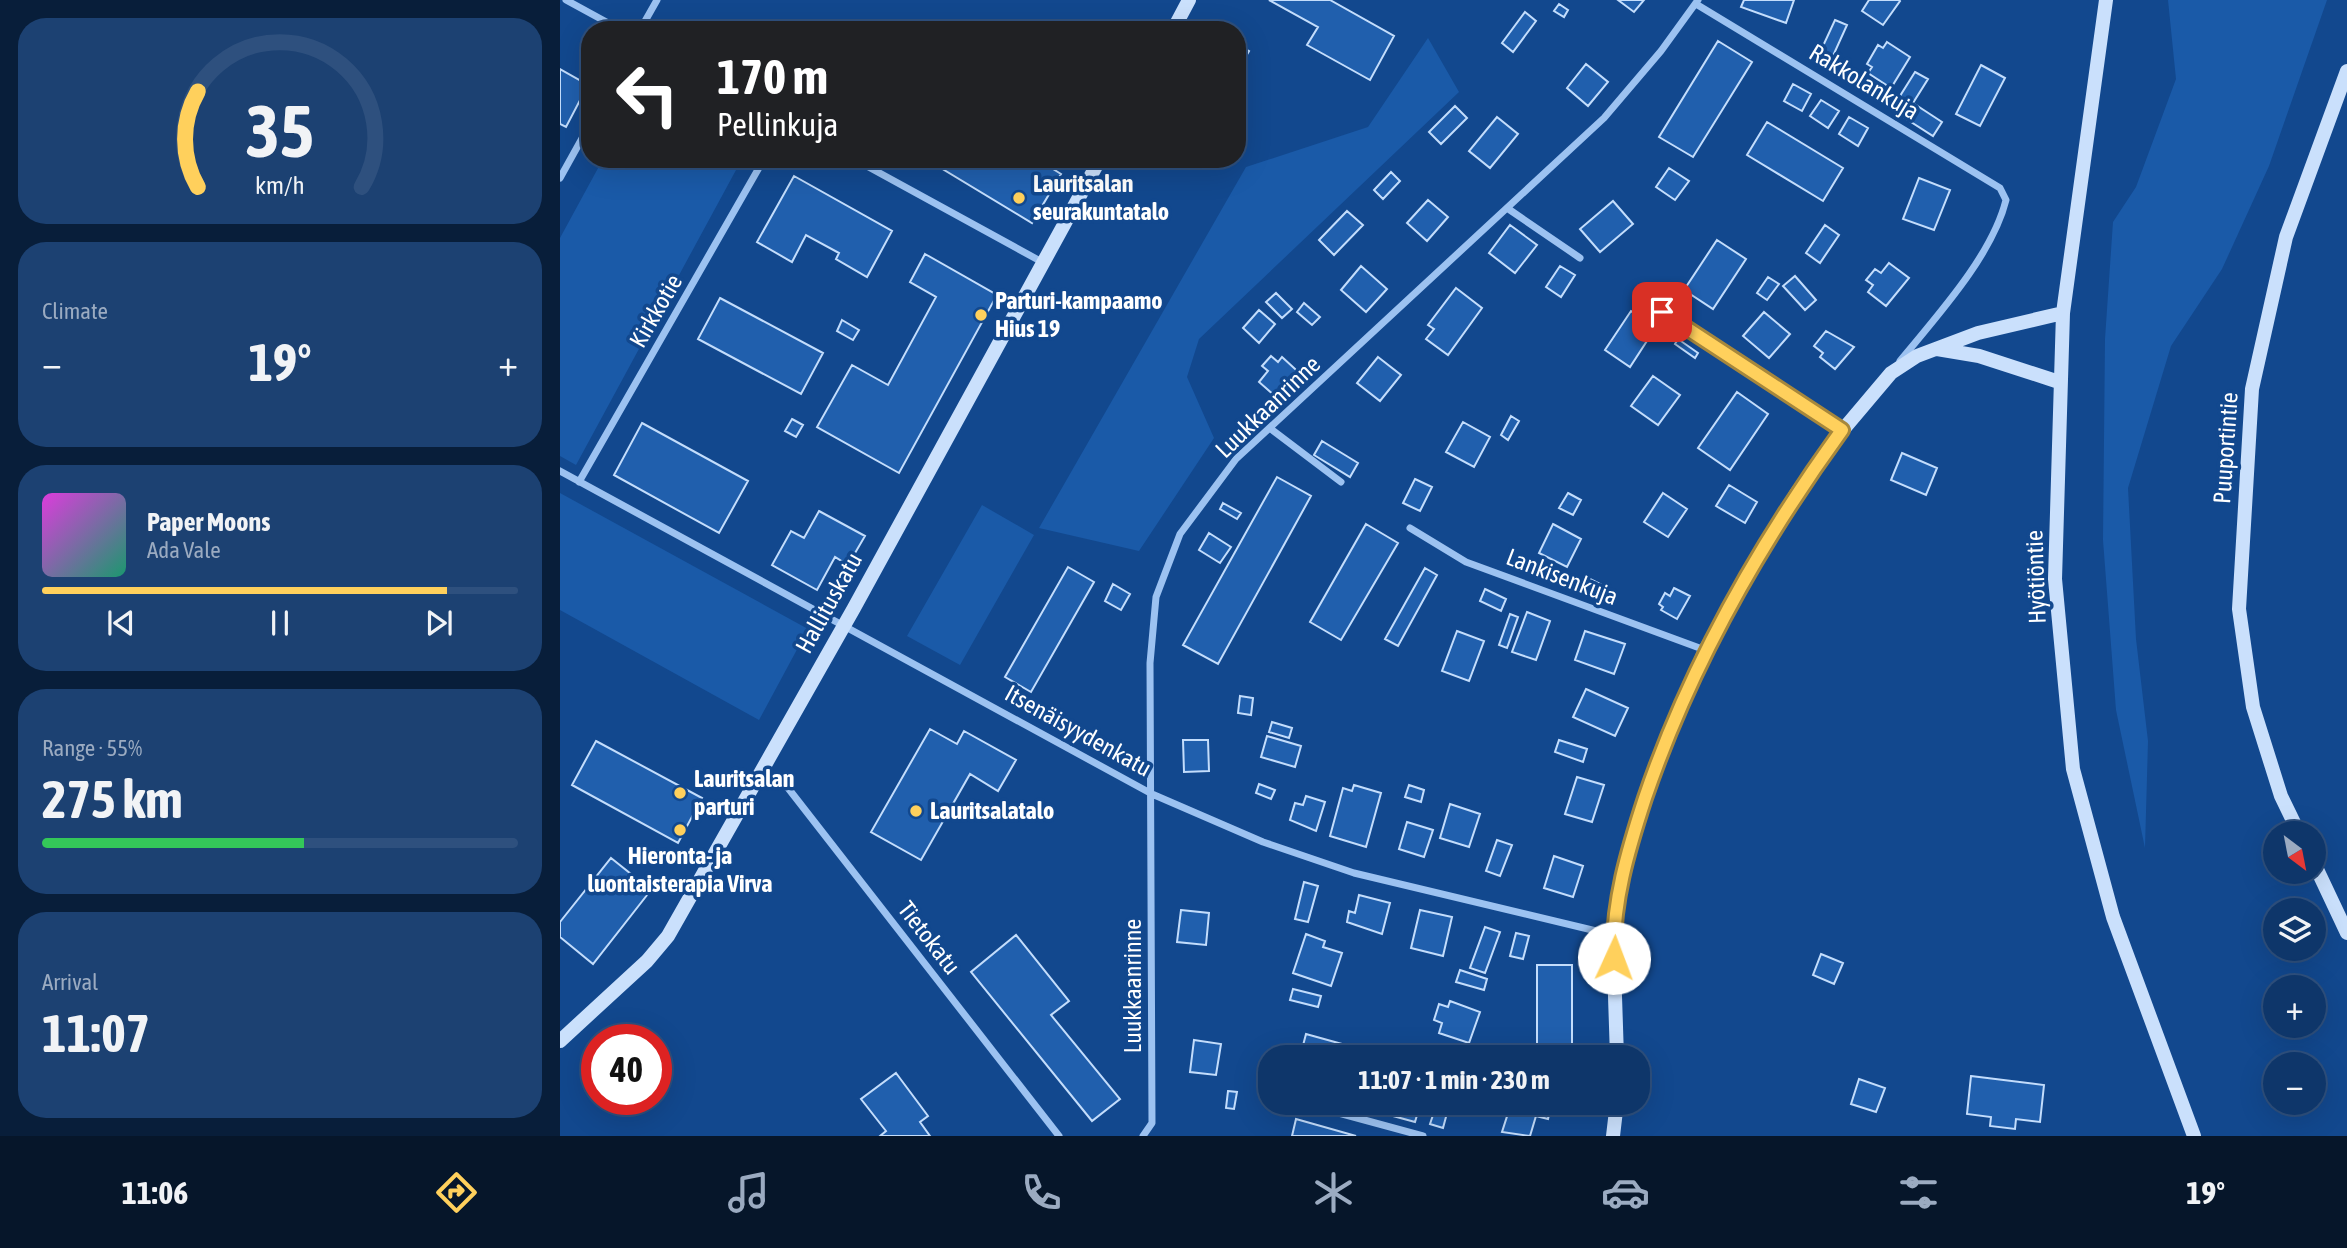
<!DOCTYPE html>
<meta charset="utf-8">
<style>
body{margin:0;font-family:"Asap Condensed",sans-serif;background:#1c4172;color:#f1f3f6;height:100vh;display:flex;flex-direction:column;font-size:26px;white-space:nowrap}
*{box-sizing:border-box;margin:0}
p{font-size:23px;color:#9babc1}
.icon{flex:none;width:38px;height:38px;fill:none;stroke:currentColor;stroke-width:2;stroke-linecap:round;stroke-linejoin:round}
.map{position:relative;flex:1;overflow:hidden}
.panel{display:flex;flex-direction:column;gap:18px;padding:18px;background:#081e3a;width:560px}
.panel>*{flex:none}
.hud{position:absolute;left:21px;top:21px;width:665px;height:147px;border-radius:28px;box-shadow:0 7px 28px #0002,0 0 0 2px #2e507e;background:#202124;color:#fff;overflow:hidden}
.needle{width:46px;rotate:148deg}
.fabs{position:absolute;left:1703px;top:821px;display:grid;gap:14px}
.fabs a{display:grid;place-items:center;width:63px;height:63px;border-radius:50%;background:#0e366a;box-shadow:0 7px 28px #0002,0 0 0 2px #2e507e;font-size:35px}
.speed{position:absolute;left:21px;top:1024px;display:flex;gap:14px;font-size:35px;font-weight:700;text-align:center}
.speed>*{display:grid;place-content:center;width:91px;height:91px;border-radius:50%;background:#0e366a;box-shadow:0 7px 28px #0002,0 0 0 2px #2e507e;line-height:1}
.speed .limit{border:10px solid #d22;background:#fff;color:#111}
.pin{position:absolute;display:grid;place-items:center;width:60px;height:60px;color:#fff;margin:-30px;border-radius:14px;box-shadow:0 4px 10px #0006}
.me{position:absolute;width:77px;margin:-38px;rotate:2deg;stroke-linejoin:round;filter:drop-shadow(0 0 5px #0008)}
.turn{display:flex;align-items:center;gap:24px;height:147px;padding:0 21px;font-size:32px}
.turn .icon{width:91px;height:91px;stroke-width:2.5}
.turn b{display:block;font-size:49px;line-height:60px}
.big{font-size:52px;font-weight:700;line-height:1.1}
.panel .tile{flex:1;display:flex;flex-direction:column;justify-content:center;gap:10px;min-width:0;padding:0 24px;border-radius:28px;background:#1c4172}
.panel .dial{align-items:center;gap:0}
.dial svg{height:182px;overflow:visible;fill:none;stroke:#2e507e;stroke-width:7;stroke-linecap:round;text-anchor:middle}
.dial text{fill:#f1f3f6;stroke:none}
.song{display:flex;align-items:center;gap:21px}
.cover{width:84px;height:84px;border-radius:10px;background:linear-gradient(135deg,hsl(300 70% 55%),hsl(160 70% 35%))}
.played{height:7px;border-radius:4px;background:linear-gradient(90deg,#ffd05c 85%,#2e507e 85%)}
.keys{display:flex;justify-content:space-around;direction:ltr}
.heat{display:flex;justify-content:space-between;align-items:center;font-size:38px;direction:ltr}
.charge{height:10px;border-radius:5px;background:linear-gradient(90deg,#34c759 55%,#2e507e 0)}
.trip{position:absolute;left:698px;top:1045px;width:392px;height:70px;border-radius:28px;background:#0e366a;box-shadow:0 7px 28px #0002,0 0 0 2px #2e507e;font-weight:700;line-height:70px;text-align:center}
.tab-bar{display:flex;height:112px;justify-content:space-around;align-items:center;background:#06162a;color:#9babc1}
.tab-bar .icon{width:49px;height:49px}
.tab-bar .active{color:#ffd05c}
.tab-bar b{font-size:32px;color:#f1f3f6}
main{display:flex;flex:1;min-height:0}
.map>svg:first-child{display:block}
</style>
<main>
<section class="panel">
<div class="tile dial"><svg viewBox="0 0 100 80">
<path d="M14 69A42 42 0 1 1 86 69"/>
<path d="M14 69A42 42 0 0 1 14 27" stroke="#ffd05c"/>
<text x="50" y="56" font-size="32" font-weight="700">35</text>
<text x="50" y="72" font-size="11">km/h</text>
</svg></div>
<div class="tile"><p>Climate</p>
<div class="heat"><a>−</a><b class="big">19°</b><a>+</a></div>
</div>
<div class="tile">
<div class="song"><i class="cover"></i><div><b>Paper Moons</b><p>Ada Vale</p></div></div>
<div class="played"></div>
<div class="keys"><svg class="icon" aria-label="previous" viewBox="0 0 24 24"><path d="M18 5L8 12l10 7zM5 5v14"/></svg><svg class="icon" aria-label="pause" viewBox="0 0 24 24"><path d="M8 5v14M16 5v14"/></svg><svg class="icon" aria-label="next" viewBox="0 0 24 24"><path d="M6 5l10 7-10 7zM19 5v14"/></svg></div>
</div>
<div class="tile"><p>Range · 55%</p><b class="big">275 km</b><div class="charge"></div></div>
<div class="tile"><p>Arrival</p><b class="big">11:07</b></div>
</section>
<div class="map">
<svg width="1787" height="1136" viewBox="0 0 1787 1136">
<rect width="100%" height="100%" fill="#12488e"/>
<path fill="#1a5aa8" d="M 1608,0 L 1767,0 L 1709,166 L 1662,269 L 1611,346 L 1568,488 L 1576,639 L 1588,741 L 1585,848 L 1556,710 L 1543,540 L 1545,339 L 1553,222 L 1576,187 L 1616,79 Z
M 868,38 L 899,92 L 639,339 L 627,377 L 654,438 L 579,551 L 479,528 L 686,167 L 808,127 Z
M 43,159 L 182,159 L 16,465 L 0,456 L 0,238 Z
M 0,493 L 248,629 L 199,720 L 0,610 Z
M 422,505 L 474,535 L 400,665 L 347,636 Z"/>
<path fill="#205fad" stroke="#c3ddfc" stroke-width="2" d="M 709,0 L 770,0 L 834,36 L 810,80 L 747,45 L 758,27 Z
M 1058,0 L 1084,0 L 1074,12 Z
M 1184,0 L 1234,0 L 1226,23 L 1181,7 Z
M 1309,0 L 1339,0 L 1340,1 L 1323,25 L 1302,11 Z
M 999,4 L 1008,10 L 1004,17 L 994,11 Z
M 965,12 L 976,21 L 953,52 L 942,43 Z
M 1275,20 L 1287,25 L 1268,67 L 1256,61 Z
M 1158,41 L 1192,62 L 1133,157 L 1099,137 Z
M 1327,42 L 1350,57 L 1331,88 L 1308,73 L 1312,67 L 1307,64 L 1318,45 L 1323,48 Z
M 677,44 L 689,51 L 677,72 Z
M 1026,64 L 1048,82 L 1028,106 L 1007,88 Z
M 1421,65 L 1445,78 L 1420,126 L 1396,114 Z
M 0,69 L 28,85 L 6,127 L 0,124 Z
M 1355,72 L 1368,79 L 1353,103 L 1382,122 L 1373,136 L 1337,113 L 1345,99 L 1340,96 Z
M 1233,84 L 1251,94 L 1242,111 L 1224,101 Z
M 1261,100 L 1279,111 L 1268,128 L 1250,116 Z
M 895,106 L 907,118 L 881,144 L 869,132 Z
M 937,117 L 958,134 L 930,168 L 909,151 Z
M 1289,117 L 1308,128 L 1298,146 L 1279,134 Z
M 1207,122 L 1283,168 L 1263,201 L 1187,155 Z
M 366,159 L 477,159 L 501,174 L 472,223 Z
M 1109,168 L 1129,181 L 1115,200 L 1096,187 Z
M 831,172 L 840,181 L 823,199 L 814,190 Z
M 234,176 L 332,231 L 307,277 L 276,259 L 279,253 L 246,235 L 232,262 L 197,242 Z
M 1359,178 L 1390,190 L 1374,230 L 1343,219 Z
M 868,200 L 888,217 L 867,241 L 847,223 Z
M 1053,201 L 1073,224 L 1040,252 L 1020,229 Z
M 787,211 L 803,225 L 774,255 L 759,240 Z
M 950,225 L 977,245 L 955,273 L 929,253 Z
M 1265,225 L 1279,235 L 1260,263 L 1246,253 Z
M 1157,240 L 1186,259 L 1153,309 L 1124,290 Z
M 365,254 L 437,295 L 339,473 L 257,427 L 292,365 L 328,385 L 376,297 L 350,282 Z
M 1329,263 L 1349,278 L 1326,306 L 1308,292 L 1313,285 L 1306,280 L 1315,269 L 1321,273 Z
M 801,266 L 827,289 L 806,312 L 781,290 Z
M 1000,266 L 1015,275 L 1001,297 L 986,287 Z
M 1235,276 L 1256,300 L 1245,310 L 1223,286 Z
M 1208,277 L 1219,284 L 1207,300 L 1197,293 Z
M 896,288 L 922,308 L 888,355 L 866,339 L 874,329 L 868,325 Z
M 716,293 L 732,309 L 722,318 L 706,302 Z
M 160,298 L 263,353 L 241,394 L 138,339 Z
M 744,303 L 760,317 L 752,325 L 737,312 Z
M 699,310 L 715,324 L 699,343 L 683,328 Z
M 1071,311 L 1096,327 L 1070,367 L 1045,350 Z
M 1204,312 L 1230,334 L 1209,358 L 1183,336 Z
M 282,320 L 299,330 L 293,340 L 277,331 Z
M 1266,331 L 1294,347 L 1275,369 L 1260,357 L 1263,353 L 1254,346 Z
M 1118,339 L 1138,353 L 1135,358 L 1115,344 Z
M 711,356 L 718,362 L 722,357 L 746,379 L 724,404 L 699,382 L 708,371 L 702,366 Z
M 818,357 L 841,375 L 820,401 L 797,383 Z
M 1093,376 L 1120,395 L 1098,425 L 1071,406 Z
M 1177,392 L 1208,414 L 1170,470 L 1138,448 Z
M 951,416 L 959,421 L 948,440 L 941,435 Z
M 232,419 L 243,425 L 236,437 L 225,431 Z
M 903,422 L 930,437 L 914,467 L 886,452 Z
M 82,423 L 188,481 L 159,533 L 54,475 Z
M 762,441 L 798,463 L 790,477 L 754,455 Z
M 1342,453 L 1377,468 L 1366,495 L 1331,480 Z
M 717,477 L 751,496 L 658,664 L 623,645 Z
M 855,479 L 872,487 L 860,511 L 843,503 Z
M 1169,485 L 1197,502 L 1185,523 L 1156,506 Z
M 1008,493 L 1021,500 L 1013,515 L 999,508 Z
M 1103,493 L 1127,509 L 1108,537 L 1084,522 Z
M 663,503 L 681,513 L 677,519 L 660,509 Z
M 259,511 L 305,536 L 288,565 L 275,557 L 257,590 L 212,565 L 231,531 L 244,538 Z
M 806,524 L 838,543 L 781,640 L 750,622 Z
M 993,524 L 1021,539 L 1007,567 L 979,553 Z
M 649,533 L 671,547 L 660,563 L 639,550 Z
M 508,567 L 534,582 L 471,692 L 445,677 Z
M 865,568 L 877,575 L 838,646 L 825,639 Z
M 1024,576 L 1044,586 L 1040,595 L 1019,585 Z
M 553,584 L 570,594 L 561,610 L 545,601 Z
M 1114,588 L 1130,596 L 1117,619 L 1101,610 L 1103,607 L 1099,604 L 1105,593 L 1110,596 Z
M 925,589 L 946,599 L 941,611 L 920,601 Z
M 967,612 L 990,621 L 976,660 L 952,652 Z
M 950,614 L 958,617 L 947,648 L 939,645 Z
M 897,631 L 924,641 L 909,681 L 882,671 Z
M 1025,631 L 1065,644 L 1054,674 L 1015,660 Z
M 1026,689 L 1068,708 L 1055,736 L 1013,717 Z
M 680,696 L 693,698 L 691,715 L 678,713 Z
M 712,722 L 732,728 L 729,738 L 709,732 Z
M 370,729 L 397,744 L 404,731 L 456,760 L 438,791 L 410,774 L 361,860 L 311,832 Z
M 707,736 L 741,746 L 735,767 L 701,757 Z
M 623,740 L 648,740 L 649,771 L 624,772 Z
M 999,740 L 1027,749 L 1023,762 L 995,752 Z
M 36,741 L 142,798 L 118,843 L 12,785 Z
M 1017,777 L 1044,785 L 1032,822 L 1005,814 Z
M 699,784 L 715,790 L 711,799 L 696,793 Z
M 794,785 L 821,793 L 806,847 L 770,836 L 783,788 L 792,791 Z
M 849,785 L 864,790 L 861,802 L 845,797 Z
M 746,796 L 765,802 L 756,831 L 730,820 L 735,803 L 743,805 Z
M 890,804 L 920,814 L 909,847 L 880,838 Z
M 847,822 L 873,830 L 864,857 L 839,849 Z
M 937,840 L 952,845 L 940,876 L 926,871 Z
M 994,856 L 1023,866 L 1013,897 L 984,888 Z
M 51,858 L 91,890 L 33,964 L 0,937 L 0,922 Z
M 744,882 L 758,886 L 748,922 L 735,919 Z
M 799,895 L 830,903 L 822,934 L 787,922 L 789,911 L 795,913 Z
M 621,910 L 649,913 L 646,945 L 617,942 Z
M 860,910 L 892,917 L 883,956 L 851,948 Z
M 925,927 L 940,932 L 925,973 L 910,968 Z
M 956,933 L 969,936 L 963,959 L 950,956 Z
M 746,934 L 765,941 L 763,947 L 782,953 L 771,986 L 733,973 Z
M 456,935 L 509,1001 L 491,1015 L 560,1099 L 532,1121 L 411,972 Z
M 1261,954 L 1283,963 L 1274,984 L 1253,975 Z
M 977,965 L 1012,965 L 1012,1057 L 977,1057 Z
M 900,970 L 927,979 L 924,990 L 896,982 Z
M 733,989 L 761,996 L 758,1007 L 730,1000 Z
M 890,1001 L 920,1012 L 909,1043 L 879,1033 L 882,1023 L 874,1020 L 879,1004 L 888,1007 Z
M 746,1034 L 829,1057 L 740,1057 Z
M 634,1040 L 661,1044 L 656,1075 L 630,1072 Z
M 336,1073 L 368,1116 L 360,1122 L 370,1136 L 320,1136 L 326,1131 L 301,1099 Z
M 1411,1076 L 1484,1085 L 1480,1122 L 1456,1119 L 1455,1129 L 1430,1126 L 1431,1117 L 1407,1114 Z
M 1299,1079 L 1325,1088 L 1316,1112 L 1291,1104 Z
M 668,1091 L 677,1092 L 674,1109 L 666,1108 Z
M 799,1102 L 820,1102 L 817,1112 L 797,1107 Z
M 837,1102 L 890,1102 L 883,1128 L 870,1124 L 875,1109 L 860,1105 L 855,1122 L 833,1116 Z
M 964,1102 L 992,1102 L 988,1119 L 976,1116 L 970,1136 L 942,1132 L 951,1104 L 963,1107 Z
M 736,1119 L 796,1136 L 732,1136 Z"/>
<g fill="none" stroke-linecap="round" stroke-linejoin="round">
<path stroke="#9cc2f1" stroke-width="7" d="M 6,0 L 61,30
M 1136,4 L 1440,188 L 1446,200 C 1432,256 1377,316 1340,361
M 80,30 L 97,0
M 294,159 L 482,262
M 0,178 L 30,124
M 947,208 L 1020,258
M 1079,296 L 1282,431
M 711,429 L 781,482
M 0,471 L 592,794 L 703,842 L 794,873 L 1053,935
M 19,482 L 204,159
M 850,528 L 906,562 L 1145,650
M 202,772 L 228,788 L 499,1136
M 738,1102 L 863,1136
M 583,1136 L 592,1123 L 590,663 L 596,597 L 620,534 L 676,459 L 1044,118 L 1101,51 L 1138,0"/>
<path stroke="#cae0fc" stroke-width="14" d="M 1546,0 L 1503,313 L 1495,579 L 1513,769 L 1553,917 L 1634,1136
M 613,30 L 629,0
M 1377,349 L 1419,356 L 1499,382
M 1739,833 L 1721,796 L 1693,707 L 1679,609 L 1692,389 L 1726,237 L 1787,71
M 1754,863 L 1787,933
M 0,1041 L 87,961 L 108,936 L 294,608 L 540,159
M 1057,1057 L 1053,935 L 1066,857 L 1097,765 L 1145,650 L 1236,494 L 1282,431 L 1331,373 L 1357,356 L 1418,333 L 1503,313
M 1053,1136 L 1057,1102"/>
</g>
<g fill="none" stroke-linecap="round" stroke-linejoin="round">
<defs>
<path id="route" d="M 1054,958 C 1052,903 1068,850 1085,798 C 1130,666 1200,543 1282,430 L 1102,312"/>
</defs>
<use href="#route" stroke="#a6873c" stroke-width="18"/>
<use href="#route" stroke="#ffd05c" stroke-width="12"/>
</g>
<g fill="#ffd05c" stroke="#12488e" stroke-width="2.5">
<circle cx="459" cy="198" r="7"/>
<circle cx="421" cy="315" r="7"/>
<circle cx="120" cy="793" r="7"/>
<circle cx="356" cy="811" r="7"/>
<circle cx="120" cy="830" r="7"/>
</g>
<g text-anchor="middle" stroke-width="7" stroke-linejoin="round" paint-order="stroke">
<g font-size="24" fill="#fff" stroke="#12488e">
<text transform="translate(1304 82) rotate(31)" y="8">Rakkolankuja</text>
<text transform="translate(96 311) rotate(-60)" y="8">Kirkkotie</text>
<text transform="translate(708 407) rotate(-44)" y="8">Luukkaanrinne</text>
<text transform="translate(1666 448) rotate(-86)" y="8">Puuportintie</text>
<text transform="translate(1002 577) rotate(21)" y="8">Lankisenkuja</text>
<text transform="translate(1476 577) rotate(-92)" y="8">Hyötiöntie</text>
<text transform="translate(269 603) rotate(-61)" y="8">Hallituskatu</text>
<text transform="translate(518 731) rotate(29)" y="8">Itsenäisyydenkatu</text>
<text transform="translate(369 938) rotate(52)" y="8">Tietokatu</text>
<text transform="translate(573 986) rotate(-90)" y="8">Luukkaanrinne</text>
</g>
<g font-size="24" font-weight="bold" fill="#fff" stroke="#12488e" text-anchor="start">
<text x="473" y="192">Lauritsalan<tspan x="473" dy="28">seurakuntatalo</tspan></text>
<text x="435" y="309">Parturi-kampaamo<tspan x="435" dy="28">Hius 19</tspan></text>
<text x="134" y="787">Lauritsalan<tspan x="134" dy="28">parturi</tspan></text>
<text x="370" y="819">Lauritsalatalo</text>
<text x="120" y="864" text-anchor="middle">Hieronta- ja<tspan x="120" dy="28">luontaisterapia Virva</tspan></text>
</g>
</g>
</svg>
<div class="fabs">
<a><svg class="needle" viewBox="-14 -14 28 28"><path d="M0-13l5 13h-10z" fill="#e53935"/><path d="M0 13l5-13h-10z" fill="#9babc1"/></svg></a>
<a><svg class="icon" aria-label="layers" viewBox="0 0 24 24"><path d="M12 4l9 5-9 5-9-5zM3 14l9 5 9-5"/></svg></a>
<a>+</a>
<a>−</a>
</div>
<div class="speed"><div class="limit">40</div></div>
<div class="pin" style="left:1102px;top:312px;background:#d93025"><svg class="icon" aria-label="arrive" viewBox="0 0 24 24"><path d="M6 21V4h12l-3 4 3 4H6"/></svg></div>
<svg class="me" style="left:1054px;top:958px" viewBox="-20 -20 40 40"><circle r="19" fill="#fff"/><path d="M0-13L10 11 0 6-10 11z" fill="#ffd05c"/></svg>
<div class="trip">11:07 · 1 min · 230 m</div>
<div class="hud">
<div class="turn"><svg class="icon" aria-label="left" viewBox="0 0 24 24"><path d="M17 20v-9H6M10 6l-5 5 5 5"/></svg><div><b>170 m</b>Pellinkuja</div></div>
</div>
</div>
</main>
<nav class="tab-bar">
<b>11:06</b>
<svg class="icon active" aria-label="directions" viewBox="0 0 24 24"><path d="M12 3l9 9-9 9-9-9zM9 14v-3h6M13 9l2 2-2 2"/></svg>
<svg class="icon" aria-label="music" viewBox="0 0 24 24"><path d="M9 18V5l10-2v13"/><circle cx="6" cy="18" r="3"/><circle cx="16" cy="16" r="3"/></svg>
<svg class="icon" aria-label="phone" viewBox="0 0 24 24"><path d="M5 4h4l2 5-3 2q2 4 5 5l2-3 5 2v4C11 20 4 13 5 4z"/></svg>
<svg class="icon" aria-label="climate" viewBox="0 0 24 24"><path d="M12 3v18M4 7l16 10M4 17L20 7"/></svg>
<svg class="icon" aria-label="car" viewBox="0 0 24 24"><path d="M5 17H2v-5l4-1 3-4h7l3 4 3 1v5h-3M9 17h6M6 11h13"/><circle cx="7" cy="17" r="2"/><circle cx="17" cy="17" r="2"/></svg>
<svg class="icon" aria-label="filters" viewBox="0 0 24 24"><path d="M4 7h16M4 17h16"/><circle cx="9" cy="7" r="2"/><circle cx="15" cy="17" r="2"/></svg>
<b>19°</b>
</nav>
